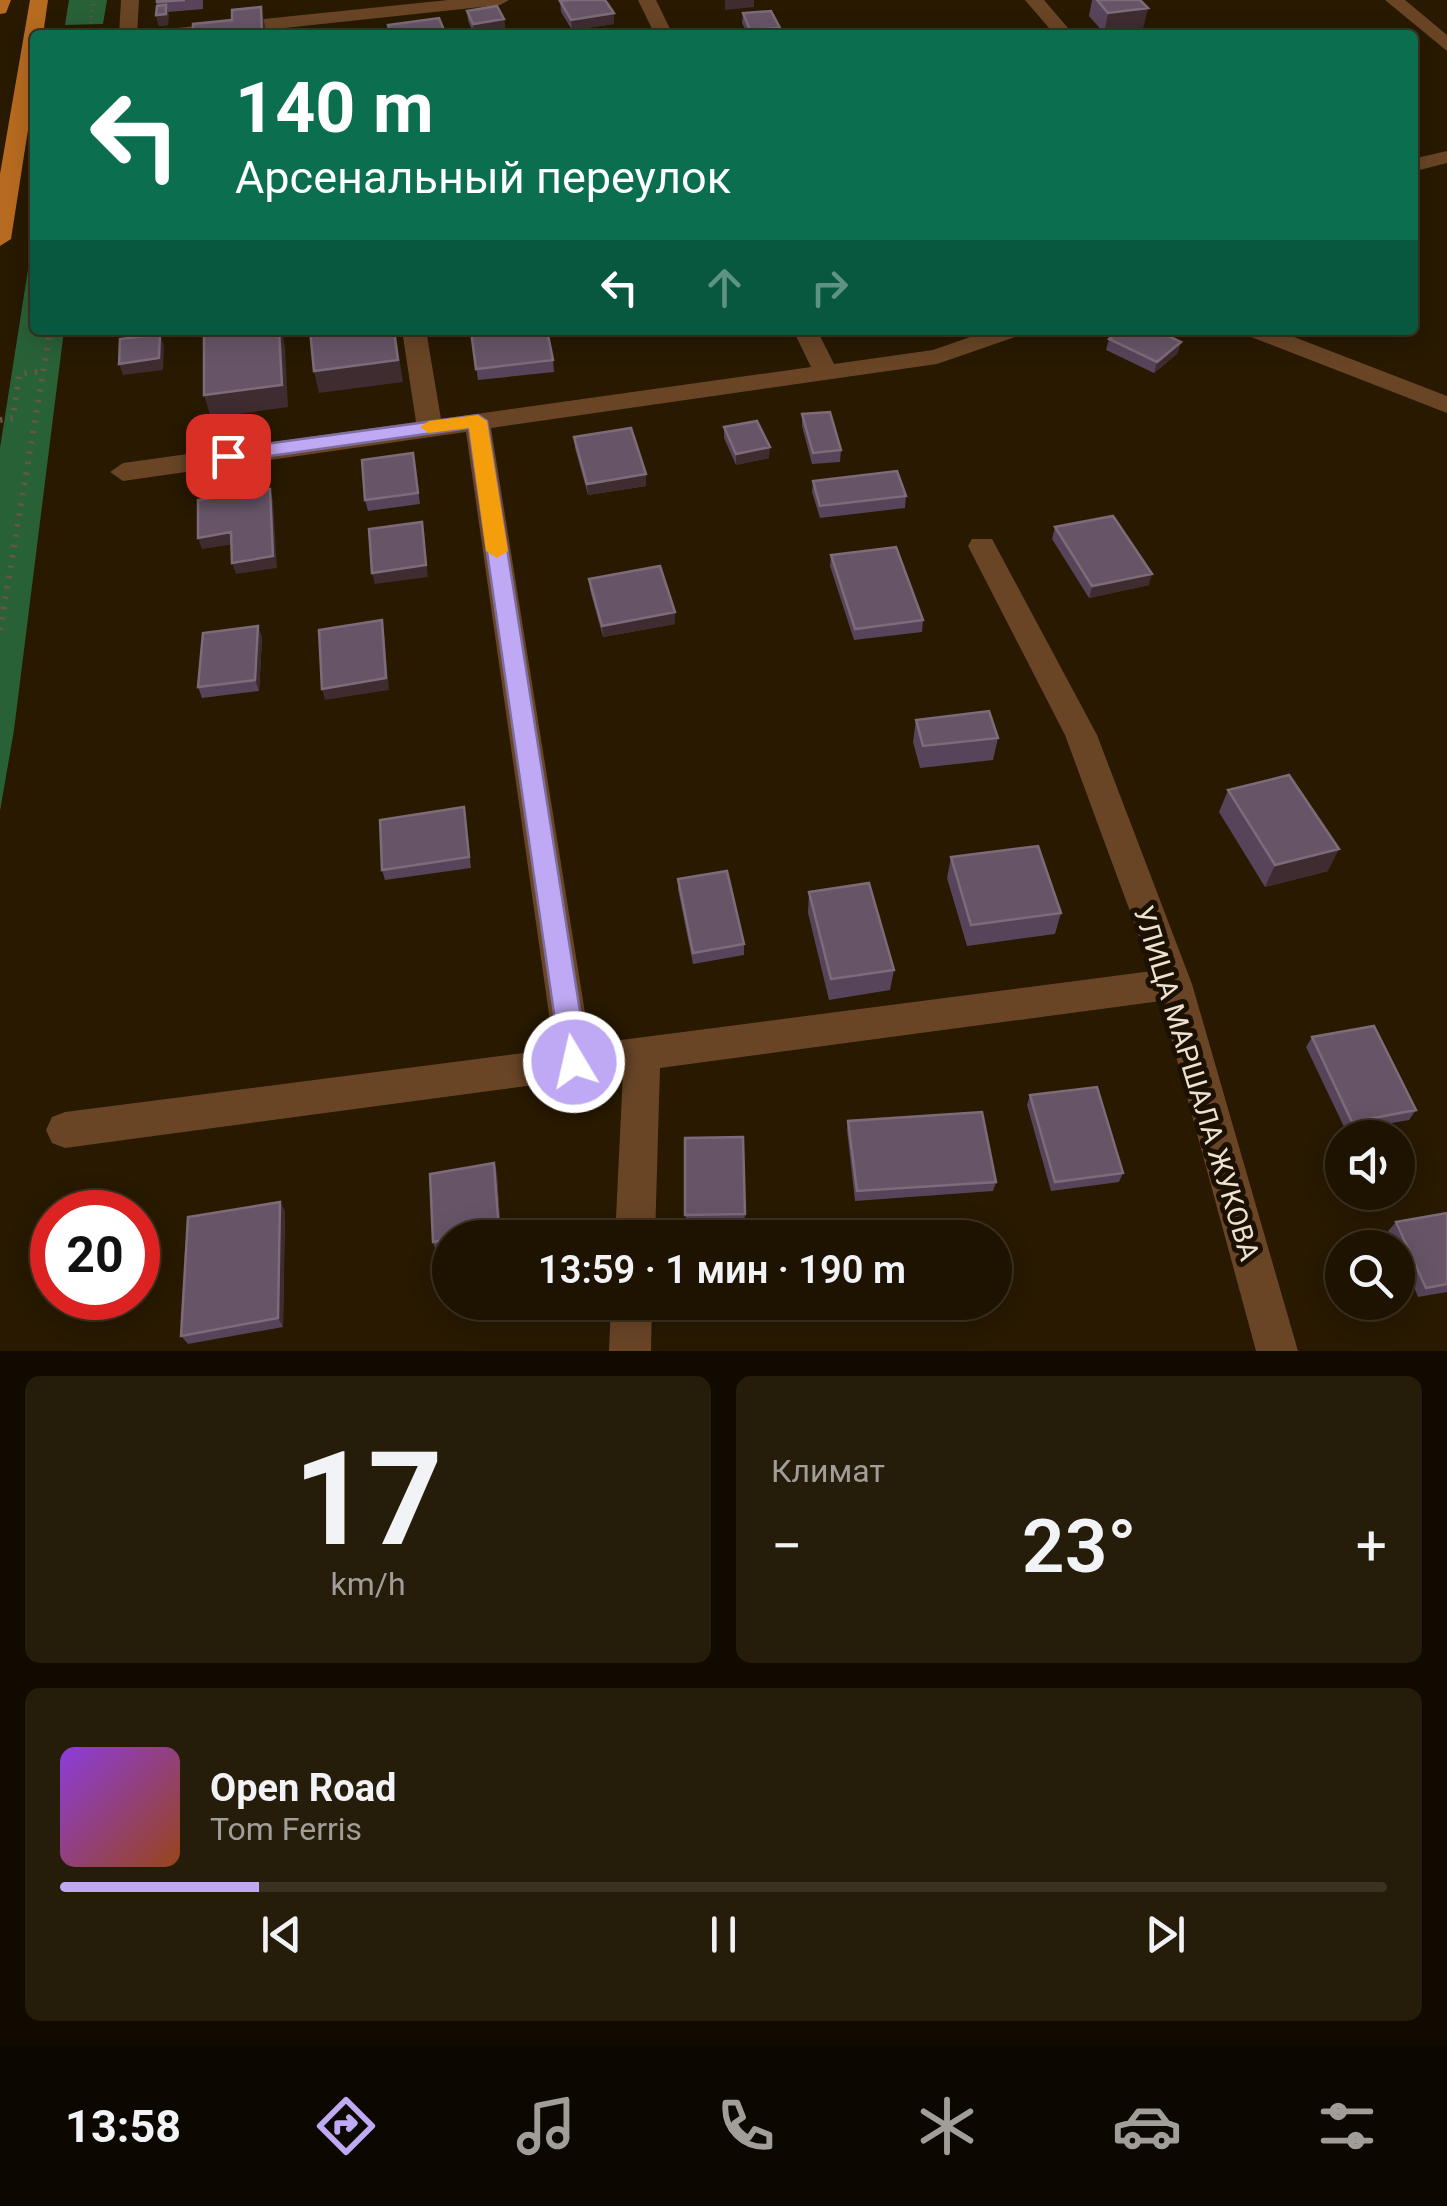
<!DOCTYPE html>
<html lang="ru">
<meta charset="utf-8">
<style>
body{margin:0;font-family:Roboto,sans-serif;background:#261c0a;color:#f1f3f6;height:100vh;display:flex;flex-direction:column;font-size:38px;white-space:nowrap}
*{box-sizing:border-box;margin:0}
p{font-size:32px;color:#a19e99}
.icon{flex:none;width:55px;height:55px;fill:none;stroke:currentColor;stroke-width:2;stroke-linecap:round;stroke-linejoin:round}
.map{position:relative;height:1351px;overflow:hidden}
.drawer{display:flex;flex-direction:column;gap:25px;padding:25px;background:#100a00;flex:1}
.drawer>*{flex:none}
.guide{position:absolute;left:30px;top:30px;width:1388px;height:305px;border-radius:10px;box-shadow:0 5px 25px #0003,0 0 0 2px #3c3222;background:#0b6e4f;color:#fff;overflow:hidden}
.buttons{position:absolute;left:1325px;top:1120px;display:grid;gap:20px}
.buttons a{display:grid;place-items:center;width:90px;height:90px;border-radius:50%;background:#1e1300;box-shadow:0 5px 25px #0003,0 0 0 2px #3c3222;font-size:50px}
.speed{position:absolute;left:30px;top:1190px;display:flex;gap:20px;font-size:50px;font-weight:700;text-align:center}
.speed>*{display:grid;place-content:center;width:130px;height:130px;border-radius:50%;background:#1e1300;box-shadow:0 5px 25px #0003,0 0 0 2px #3c3222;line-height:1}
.speed .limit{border:15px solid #d22;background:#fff;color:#111}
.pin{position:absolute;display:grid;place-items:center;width:85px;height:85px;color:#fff;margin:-42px;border-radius:20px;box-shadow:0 5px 15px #0006}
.me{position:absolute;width:110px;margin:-55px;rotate:351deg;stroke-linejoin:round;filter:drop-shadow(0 0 8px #0008)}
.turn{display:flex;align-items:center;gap:35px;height:210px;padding:0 40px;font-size:45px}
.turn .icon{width:130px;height:130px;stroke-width:2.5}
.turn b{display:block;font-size:70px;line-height:85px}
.lanes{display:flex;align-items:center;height:95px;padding:0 40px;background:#0003;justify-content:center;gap:50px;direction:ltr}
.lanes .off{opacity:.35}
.big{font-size:75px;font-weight:600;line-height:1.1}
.drawer .card{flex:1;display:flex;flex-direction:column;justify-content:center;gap:15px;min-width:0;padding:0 35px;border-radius:15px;background:#261c0a}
.drawer .dial{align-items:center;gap:0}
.dial b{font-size:130px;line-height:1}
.song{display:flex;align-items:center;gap:30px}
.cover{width:120px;height:120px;border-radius:15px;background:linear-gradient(135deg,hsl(270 70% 55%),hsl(20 70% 35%))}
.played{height:10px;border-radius:5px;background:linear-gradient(90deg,#bfa9f4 15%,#3c3222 15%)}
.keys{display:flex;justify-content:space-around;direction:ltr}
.heat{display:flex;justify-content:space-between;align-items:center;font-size:55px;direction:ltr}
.drawer .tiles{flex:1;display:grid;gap:25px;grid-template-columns:1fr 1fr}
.card:last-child{grid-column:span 2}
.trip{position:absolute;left:432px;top:1220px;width:580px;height:100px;border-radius:50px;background:#1e1300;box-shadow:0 5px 25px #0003,0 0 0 2px #3c3222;font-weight:600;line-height:100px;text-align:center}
.tab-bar{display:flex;height:160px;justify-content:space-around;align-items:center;background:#0c0800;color:#a19e99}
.tab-bar .icon{width:70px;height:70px}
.tab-bar .active{color:#bfa9f4}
.tab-bar b{font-size:45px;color:#f1f3f6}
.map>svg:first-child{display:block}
</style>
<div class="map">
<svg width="1447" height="1351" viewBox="0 0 1447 1351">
<rect width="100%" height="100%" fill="#281900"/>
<path fill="#296137" d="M 69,0 L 107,0 L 103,24 L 65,25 Z
M 35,225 L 35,330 L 64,330 L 14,730 L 0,811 L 0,448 Z"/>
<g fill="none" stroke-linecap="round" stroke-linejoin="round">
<path stroke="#655741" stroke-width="4" stroke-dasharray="1 5" stroke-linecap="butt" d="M 89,35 L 94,0"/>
<path stroke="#655741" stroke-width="6" stroke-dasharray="2.5 8" stroke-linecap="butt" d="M 0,420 L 13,418 L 19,374 L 44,371
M 0,630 L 50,331"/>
<path fill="#694526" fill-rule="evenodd" d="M 121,0 L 139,0 L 137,35 L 119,35 Z
M 448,0 L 509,0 L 500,5 L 220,35 L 158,35 L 167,29 Z
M 638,0 L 656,0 L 673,35 L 655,35 Z
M 1025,0 L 1044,0 L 1074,35 L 1055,35 Z
M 1385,0 L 1405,0 L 1447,35 L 1447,51 Z
M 1447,151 L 1447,163 L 1412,172 L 1412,159 Z
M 402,330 L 426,330 L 441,419 L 811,367 L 793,330 L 817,330 L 834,364 L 933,350 L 990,330 L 1025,330 L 1021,335 L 937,364 L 491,428 L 590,1044 L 1152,971 L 1065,735 L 968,546 L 972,539 L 992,539 L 1097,735 L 1192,984 L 1298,1351 L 1256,1351 L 1161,1001 L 660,1068 L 655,1238 L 615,1238 L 623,1073 L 65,1148 L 52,1143 L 46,1130 L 52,1117 L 65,1112 L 554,1049 L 466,432 L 123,481 L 110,472 L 123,463 L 416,422 Z
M 1242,330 L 1276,330 L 1447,396 L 1447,413 L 1246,335 Z
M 611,1302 L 652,1302 L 651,1351 L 609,1351 Z"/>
<path fill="#b76b20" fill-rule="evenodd" d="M 0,0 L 11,0 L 6,13 L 0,14 Z
M 30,0 L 48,0 L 43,35 L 35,35 L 35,85 L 11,239 L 0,246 L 0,174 Z"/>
</g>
<path fill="#57445a" d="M 157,0 L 203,0 L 203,9 L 168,12 L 168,25 L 159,26 L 156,15 Z
M 1092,0 L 1140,0 L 1143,29 L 1104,33 L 1089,16 Z
M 560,1 L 614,13 L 614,24 L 572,30 L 561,12 Z
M 467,11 L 504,19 L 505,30 L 474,34 L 468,21 Z
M 743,13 L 780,28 L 779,35 L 748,35 L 742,23 Z
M 471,331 L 553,360 L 554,372 L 478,380 Z
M 1109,339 L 1178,353 L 1154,373 L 1106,350 Z
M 802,414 L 841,450 L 840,462 L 812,464 L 802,426 Z
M 724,427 L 769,458 L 736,465 L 724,438 Z
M 574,437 L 646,486 L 588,495 L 575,448 Z
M 415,465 L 420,504 L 368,511 L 365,500 Z
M 813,481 L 906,496 L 905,508 L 820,518 L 812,492 Z
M 1055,527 L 1149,585 L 1089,598 L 1052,539 Z
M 831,555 L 923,620 L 922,632 L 854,640 L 830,566 Z
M 589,579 L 675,624 L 603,637 L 590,590 Z
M 258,626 L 262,638 L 259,691 L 202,698 L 198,687 Z
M 916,720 L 998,738 L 993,760 L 920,768 L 913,742 Z
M 1228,790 L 1328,871 L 1265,887 L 1219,812 Z
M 464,807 L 471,868 L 385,880 L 382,870 Z
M 951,857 L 1061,913 L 1055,934 L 967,946 L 947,878 Z
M 678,879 L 744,944 L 744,955 L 693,964 L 678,889 Z
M 809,892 L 894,970 L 890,990 L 829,1000 L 808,913 Z
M 1312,1037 L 1416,1110 L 1409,1120 L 1346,1131 L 1306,1047 Z
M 1030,1095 L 1123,1173 L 1119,1182 L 1051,1191 L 1027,1105 Z
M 848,1121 L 996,1182 L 993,1191 L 855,1201 L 847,1130 Z
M 743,1137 L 745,1223 L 686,1224 L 685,1138 Z
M 494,1163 L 497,1173 L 501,1238 L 450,1238 L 450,1248 L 436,1251 L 433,1242 Z
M 285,1211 L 283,1327 L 188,1344 L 181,1336 Z
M 1447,1213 L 1447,1292 L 1418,1297 L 1398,1248 L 1396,1248 L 1388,1231 L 1396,1222 Z"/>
<path fill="#3e2c31" d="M 725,0 L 754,0 L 754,7 L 725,10 Z
M 166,5 L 169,15 L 168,25 L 159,26 L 156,15 Z
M 261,7 L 267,35 L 262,35 Z
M 1148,8 L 1143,29 L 1104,33 L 1108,13 Z
M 614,13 L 614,24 L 572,30 L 571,20 Z
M 504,19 L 505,30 L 474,34 L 473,24 Z
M 279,330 L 282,330 L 285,348 L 288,407 L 211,418 L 204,395 Z
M 395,330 L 403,382 L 319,393 L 314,371 Z
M 160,334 L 164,346 L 163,370 L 123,375 L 119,364 Z
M 1181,342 L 1178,353 L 1154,373 L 1157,362 Z
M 770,447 L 769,458 L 736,465 L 736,454 Z
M 646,474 L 646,486 L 588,495 L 587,484 Z
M 270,489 L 273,500 L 277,568 L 236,574 L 232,563 Z
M 422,522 L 428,577 L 375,584 L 372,573 Z
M 231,532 L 235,544 L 202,549 L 198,538 Z
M 1152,574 L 1149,585 L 1089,598 L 1092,586 Z
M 675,612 L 675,624 L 603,637 L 602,626 Z
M 382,620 L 384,632 L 389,690 L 325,700 L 322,689 Z
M 258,626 L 262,638 L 259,691 L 255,680 Z
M 1339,849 L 1328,871 L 1265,887 L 1275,865 Z
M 494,1163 L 497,1173 L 501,1238 L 499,1231 Z
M 280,1202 L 285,1211 L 283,1327 L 278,1318 Z"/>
<path fill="#675567" stroke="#7c6b78" stroke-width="2.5" d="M 157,0 L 185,0 L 157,2 Z
M 569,0 L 605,0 L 614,13 L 571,20 L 560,1 Z
M 1097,0 L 1140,0 L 1148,8 L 1108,13 Z
M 166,5 L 166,14 L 156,15 L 157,6 Z
M 497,6 L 504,19 L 473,24 L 467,11 Z
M 261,7 L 262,35 L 193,35 L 193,24 L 232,20 L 232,10 Z
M 771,11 L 780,28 L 750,30 L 743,13 Z
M 439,18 L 446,35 L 391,35 L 388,25 Z
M 619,31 L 621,35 L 592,35 Z
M 216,330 L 244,330 L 216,333 Z
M 244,330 L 279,330 L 282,385 L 204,395 L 204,335 Z
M 310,330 L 394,330 L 398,360 L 314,371 Z
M 481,330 L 547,330 L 553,360 L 476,369 L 471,331 Z
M 1120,330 L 1156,330 L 1181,342 L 1157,362 L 1109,339 Z
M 160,334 L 159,358 L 119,364 L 120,339 Z
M 830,412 L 841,450 L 813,453 L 802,414 Z
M 757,421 L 770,447 L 736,454 L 724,427 Z
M 631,428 L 646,474 L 587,484 L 574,437 Z
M 413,453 L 418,493 L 365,500 L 362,460 Z
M 897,471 L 906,496 L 820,506 L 813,481 Z
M 270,489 L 273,556 L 232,563 L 231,532 L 198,538 L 198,500 Z
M 1113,516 L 1152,574 L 1092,586 L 1055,527 Z
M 422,522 L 426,565 L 372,573 L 369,529 Z
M 896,547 L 923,620 L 855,629 L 831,555 Z
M 660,566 L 675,612 L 602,626 L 589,579 Z
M 382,620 L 386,678 L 322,689 L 319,630 Z
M 258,626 L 255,680 L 198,687 L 203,633 Z
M 989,711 L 998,738 L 923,746 L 916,720 Z
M 1289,775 L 1339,849 L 1275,865 L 1228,790 Z
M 464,807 L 469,857 L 382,870 L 380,820 Z
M 1038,846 L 1061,913 L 971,925 L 951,857 Z
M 727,871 L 744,944 L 693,953 L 678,879 Z
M 869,883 L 894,970 L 831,979 L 809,892 Z
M 1374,1026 L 1416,1110 L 1352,1122 L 1312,1037 Z
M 1097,1087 L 1123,1173 L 1055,1182 L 1030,1095 Z
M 982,1112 L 996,1182 L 857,1191 L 848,1121 Z
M 743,1137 L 745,1214 L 685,1215 L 685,1138 Z
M 494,1163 L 499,1231 L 450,1238 L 450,1239 L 433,1242 L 430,1174 Z
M 280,1202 L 278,1318 L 181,1336 L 188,1217 Z
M 1447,1213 L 1447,1284 L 1426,1288 L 1396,1222 Z"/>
<path fill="#bfa9f4" stroke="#7c6e9f" stroke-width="2.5" d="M 478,415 L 487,421 L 588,1062 L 584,1071 L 574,1075 L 565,1071 L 561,1062 L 469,428 L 228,462 L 219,456 L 228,449 Z"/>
<path fill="#f59e0b" d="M 478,415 L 487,421 L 508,551 L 497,558 L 486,551 L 469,428 L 429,433 L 420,427 L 429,421 Z"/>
<g text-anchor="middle" stroke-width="10" stroke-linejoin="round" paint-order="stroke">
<g font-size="28" fill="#ede2d2" stroke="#1c1000">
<text transform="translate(1197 1083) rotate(73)" y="10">УЛИЦА МАРШАЛА ЖУКОВА</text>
</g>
</g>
</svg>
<div class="buttons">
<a><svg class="icon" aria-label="sound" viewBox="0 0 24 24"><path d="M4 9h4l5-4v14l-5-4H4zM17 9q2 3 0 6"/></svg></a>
<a><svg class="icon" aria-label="search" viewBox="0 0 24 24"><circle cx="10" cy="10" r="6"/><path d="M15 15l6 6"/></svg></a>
</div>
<div class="speed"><div class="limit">20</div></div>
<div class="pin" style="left:228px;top:456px;background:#d93025"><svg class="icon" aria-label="arrive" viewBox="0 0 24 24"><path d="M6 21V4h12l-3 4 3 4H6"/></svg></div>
<svg class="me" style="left:574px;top:1062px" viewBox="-20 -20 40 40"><circle r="17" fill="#bfa9f4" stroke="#fff" stroke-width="3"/><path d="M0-11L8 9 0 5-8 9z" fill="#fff"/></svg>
<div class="trip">13:59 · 1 мин · 190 m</div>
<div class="guide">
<div class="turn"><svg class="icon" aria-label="left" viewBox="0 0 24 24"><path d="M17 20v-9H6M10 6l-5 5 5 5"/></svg><div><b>140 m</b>Арсенальный переулок</div></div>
<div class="lanes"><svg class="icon" aria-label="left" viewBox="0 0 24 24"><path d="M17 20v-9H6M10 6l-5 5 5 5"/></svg><svg class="icon off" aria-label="ahead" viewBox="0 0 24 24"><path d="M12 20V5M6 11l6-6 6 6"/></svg><svg class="icon off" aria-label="right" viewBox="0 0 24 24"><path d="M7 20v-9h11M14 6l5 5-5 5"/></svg></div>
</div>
</div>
<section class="drawer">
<div class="tiles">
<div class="card dial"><b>17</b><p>km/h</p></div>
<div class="card"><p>Климат</p>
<div class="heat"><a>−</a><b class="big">23°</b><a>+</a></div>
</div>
<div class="card">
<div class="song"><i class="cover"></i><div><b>Open Road</b><p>Tom Ferris</p></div></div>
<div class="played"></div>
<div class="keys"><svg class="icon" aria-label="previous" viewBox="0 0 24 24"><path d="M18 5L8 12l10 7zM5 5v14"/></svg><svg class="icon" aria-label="pause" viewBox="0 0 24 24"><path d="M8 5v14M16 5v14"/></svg><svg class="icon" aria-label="next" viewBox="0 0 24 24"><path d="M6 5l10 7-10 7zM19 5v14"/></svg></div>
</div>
</div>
</section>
<nav class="tab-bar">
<b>13:58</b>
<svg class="icon active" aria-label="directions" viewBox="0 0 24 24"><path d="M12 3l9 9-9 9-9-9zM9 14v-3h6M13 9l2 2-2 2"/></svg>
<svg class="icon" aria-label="music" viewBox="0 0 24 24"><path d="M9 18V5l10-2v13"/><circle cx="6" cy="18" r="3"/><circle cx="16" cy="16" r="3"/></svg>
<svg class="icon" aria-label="phone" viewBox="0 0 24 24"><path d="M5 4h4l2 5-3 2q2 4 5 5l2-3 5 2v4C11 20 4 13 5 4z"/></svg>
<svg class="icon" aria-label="climate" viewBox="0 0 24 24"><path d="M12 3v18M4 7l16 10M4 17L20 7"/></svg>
<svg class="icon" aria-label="car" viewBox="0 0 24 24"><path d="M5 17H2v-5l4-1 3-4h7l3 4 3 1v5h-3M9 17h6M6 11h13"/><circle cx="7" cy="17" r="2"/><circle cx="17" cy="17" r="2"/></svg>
<svg class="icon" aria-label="filters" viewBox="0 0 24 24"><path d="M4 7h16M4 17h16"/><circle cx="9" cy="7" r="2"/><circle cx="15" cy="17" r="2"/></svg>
</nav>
